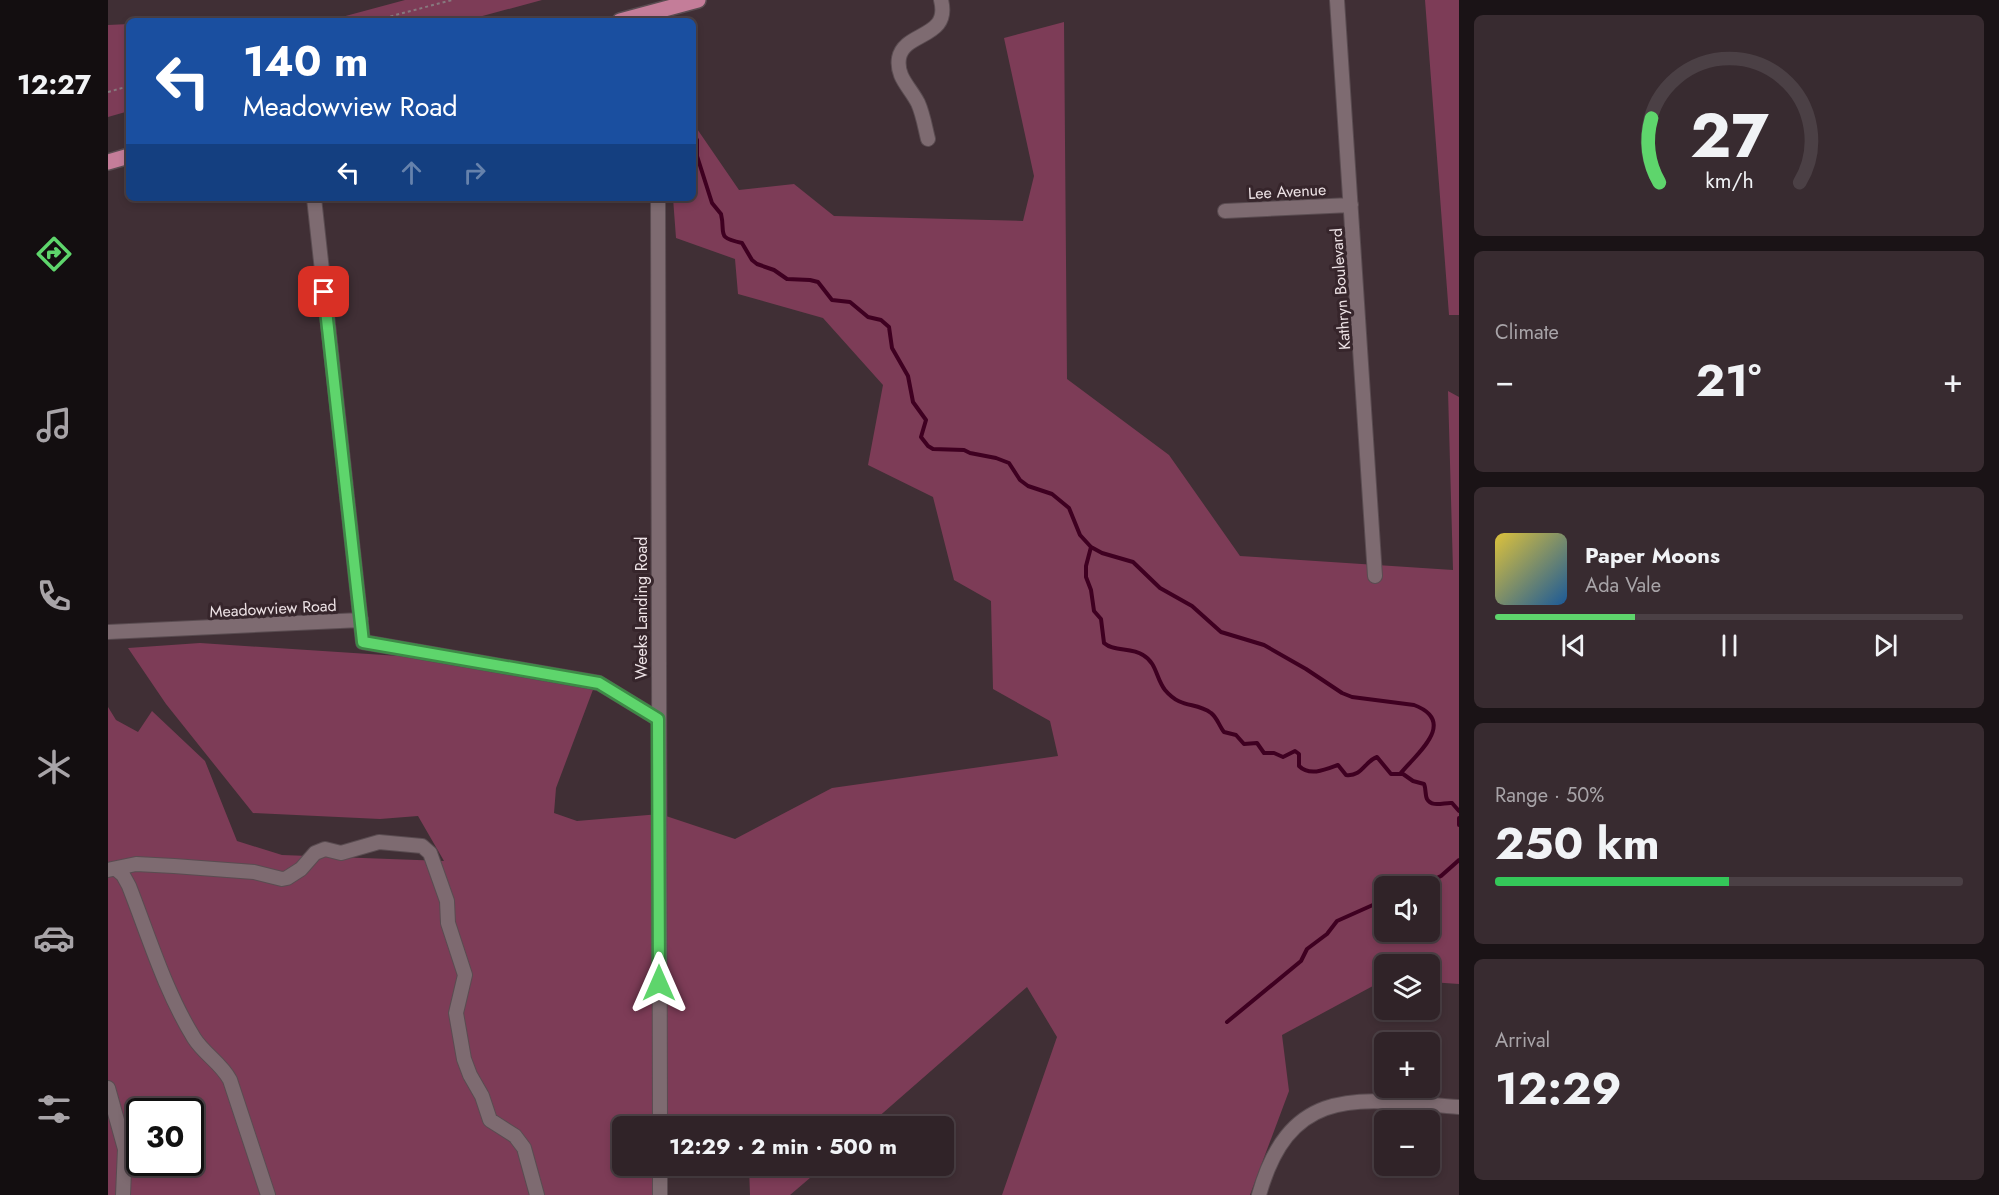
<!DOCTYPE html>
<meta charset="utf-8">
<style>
body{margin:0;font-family:Jost,sans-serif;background:#382b30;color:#f1f3f6;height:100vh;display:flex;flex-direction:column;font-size:22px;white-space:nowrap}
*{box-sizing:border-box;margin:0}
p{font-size:20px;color:#a8a4a8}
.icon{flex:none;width:33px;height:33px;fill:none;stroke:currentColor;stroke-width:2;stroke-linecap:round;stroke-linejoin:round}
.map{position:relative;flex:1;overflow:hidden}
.side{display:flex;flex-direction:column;gap:15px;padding:15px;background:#1a1316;width:540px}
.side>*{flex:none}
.guide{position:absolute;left:18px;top:18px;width:570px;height:183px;border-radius:9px;box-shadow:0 3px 9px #0003,0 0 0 2px #4b4045;background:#1a4fa0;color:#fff;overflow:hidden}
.controls{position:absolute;left:1266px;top:876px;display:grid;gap:12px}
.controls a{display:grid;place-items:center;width:66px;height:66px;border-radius:9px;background:#302328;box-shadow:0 3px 9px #0003,0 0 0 2px #4b4045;font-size:30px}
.speed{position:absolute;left:18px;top:1098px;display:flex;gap:12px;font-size:30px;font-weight:700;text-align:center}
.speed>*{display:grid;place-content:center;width:78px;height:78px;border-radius:50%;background:#302328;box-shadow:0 3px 9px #0003,0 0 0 2px #4b4045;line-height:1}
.speed .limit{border:3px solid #111;border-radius:9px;background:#fff;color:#111}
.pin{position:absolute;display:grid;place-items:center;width:51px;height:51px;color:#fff;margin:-26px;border-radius:12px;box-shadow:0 3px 9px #0006}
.me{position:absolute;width:66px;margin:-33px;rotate:0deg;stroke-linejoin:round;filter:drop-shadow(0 0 4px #0008)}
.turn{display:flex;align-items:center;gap:21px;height:126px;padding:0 18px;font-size:27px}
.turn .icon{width:78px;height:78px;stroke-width:2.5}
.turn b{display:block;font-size:42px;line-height:51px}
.lanes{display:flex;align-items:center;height:57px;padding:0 18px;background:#0003;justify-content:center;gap:30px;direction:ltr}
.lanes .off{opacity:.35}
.big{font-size:45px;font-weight:700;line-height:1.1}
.side .tile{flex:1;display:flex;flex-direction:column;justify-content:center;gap:9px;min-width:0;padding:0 21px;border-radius:9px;background:#382b30}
.side .dial{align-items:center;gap:0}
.dial svg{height:156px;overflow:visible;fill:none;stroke:#4b4045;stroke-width:7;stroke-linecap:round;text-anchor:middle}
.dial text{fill:#f1f3f6;stroke:none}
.song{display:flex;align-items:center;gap:18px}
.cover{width:72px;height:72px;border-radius:9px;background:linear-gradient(135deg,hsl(50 70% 55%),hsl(210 70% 35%))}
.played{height:6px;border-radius:3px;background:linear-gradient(90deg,#5ed56c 30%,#4b4045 30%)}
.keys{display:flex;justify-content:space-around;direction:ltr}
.heat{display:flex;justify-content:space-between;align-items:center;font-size:33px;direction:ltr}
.charge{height:9px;border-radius:4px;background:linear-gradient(90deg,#34c759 50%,#4b4045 0)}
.trip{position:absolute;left:504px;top:1116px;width:342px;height:60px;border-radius:9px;background:#302328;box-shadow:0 3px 9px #0003,0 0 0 2px #4b4045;font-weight:700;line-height:60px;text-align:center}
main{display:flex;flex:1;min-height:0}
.dock{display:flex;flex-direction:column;width:108px;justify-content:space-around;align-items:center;background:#130e10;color:#a8a4a8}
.dock .icon{width:42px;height:42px}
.dock .on{color:#5ed56c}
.dock b{font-size:27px;color:#f1f3f6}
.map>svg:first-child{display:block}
</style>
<main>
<nav class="dock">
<b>12:27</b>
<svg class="icon on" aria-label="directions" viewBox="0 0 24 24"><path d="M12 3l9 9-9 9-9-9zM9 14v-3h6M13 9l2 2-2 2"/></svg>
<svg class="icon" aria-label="music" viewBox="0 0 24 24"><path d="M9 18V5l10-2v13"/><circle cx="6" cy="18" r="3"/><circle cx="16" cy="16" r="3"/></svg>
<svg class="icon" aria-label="phone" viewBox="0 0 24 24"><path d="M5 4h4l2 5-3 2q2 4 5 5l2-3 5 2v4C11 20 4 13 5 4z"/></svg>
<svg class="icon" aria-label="climate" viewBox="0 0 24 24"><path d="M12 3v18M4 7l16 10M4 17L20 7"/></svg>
<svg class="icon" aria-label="car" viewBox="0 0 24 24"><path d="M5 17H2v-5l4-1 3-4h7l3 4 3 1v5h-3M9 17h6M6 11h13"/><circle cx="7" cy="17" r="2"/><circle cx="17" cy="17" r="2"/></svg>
<svg class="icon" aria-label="filters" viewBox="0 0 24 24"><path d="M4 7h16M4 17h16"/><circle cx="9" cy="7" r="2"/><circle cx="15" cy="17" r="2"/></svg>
</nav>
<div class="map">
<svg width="1351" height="1195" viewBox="0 0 1351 1195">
<rect width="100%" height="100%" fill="#402f35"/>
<path fill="#7d3c57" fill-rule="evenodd" d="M 297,0 L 434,0 L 356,21 L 219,21 Z
M 1317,0 L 1351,0 L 1351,315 L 1341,315 Z
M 956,22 L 959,379 L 1061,455 L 1132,556 L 1345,570 L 1340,391 L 1351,397 L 1351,984 L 1322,982 L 1322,964 L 1276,964 L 1276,980 L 1174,1035 L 1181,1091 L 1142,1195 L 894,1195 L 949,1037 L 919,987 L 760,1126 L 514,1126 L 514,1166 L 550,1166 L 548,1195 L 0,1195 L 0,707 L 8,720 L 30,732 L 44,711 L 97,761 L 129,841 L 174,855 L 336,861 L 310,816 L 272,819 L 145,813 L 58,704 L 20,648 L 92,643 L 322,658 L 486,687 L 448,788 L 446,813 L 469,821 L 552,814 L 627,839 L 724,788 L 950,756 L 942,721 L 885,689 L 883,601 L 846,580 L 825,497 L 760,465 L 775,385 L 715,318 L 630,294 L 627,259 L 568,238 L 565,198 L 585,198 L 585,123 L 631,190 L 686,184 L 726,216 L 915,221 L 926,176 L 896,38 ZM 1276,886 L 1322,886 L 1322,932 L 1276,932 ZM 32,1112 L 82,1112 L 82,1162 L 32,1162 Z
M 21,24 L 21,111 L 0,117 L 0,25 Z
M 641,1166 L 716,1166 L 682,1195 L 642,1195 Z"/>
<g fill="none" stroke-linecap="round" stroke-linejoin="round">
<path stroke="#3f0021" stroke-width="4" d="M 585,133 L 589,140 L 589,156 L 604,203 L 613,214 C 618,234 607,237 634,243 L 644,260 L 649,264 L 666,270 L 679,279 L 702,280 L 710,282 L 724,300 L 742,302 L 760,317 L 773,320 L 781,327 L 784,348 L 800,376 L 805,402 L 818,420 L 813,437 L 820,446 L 825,449 L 856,450 L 862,453 L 888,458 L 901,463 L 912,480 L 920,486 L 944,494 L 961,508 L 972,535 L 983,547 L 994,553 L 1025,562 L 1052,588 L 1084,606 L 1113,632 L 1156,645 L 1198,669 L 1234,693 L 1244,697 L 1306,705 C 1351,722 1307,755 1292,774
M 983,547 L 978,566 L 978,577 L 983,590 L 986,611 L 993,619 L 996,643 C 1006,652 1023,647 1035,655 C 1049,663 1048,679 1057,690 C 1074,710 1087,701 1103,713 C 1109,717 1111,726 1116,732 L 1128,735 L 1136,744 L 1149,743 L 1156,753 L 1166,753 L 1175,757 L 1187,751 L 1191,754 L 1191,766 C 1202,777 1219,769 1230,765 L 1238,775 C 1254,777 1257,761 1269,757 L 1283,774 L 1295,774 L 1305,781 L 1316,784 C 1318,788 1317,795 1319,799 C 1324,808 1337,802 1344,803 L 1351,811
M 1351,818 L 1351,825
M 1312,886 L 1333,876 L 1351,860
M 1119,1022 L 1193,961 L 1199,949 L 1219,934 L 1229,921 L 1276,900"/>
<defs>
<path id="minor" d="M 1229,0 L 1267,576
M 820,139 C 817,127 815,114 810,103 C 802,87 788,77 791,58 C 796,31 843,39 833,0
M 206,198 L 255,642 L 491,683 L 550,719
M 550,198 L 552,1126
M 1117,211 L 1243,205
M 0,632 L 253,620
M 8,869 L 15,875 L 21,886 C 41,937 57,991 86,1038 C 96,1054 113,1063 122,1080 L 160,1195
M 0,870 L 28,864 L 66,866 L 146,872 L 174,879 L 179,878 L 193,869 L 207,853 L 217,849 L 233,853 L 271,842 L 314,846 L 322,853 L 339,901 L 340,923 L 357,975 L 348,1013 L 356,1059 L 362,1075 L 374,1096 L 382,1120 L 407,1136 L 416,1148 L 429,1195
M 0,1088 L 17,1149 L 15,1195
M 552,1166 L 552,1195
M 1151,1195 C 1183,1080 1256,1100 1351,1107"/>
<path id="major" d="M 512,21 L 590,0
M 0,162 L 21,156"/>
</defs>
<use href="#minor" stroke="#5a4c51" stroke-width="16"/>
<use href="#major" stroke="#5a4c51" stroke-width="18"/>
<path stroke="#87797e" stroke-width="2" stroke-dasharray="3 3" stroke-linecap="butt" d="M 265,21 L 344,0
M 0,92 L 21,86"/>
<use href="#minor" stroke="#7e6b71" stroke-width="14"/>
<use href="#major" stroke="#c47d99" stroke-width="15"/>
</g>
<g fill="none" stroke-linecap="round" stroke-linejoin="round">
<defs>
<path id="route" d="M 216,292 L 255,642 L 491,683 L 550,719 L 551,983"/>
</defs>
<use href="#route" stroke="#3d8a46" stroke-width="15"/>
<use href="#route" stroke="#5ed56c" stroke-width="10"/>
</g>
<g text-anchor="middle" stroke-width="6" stroke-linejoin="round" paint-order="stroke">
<g font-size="16" fill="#ede2e5" stroke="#36252b">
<text transform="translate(1179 191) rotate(-3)" y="6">Lee Avenue</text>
<text transform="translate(1232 289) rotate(-94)" y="6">Kathryn Boulevard</text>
<text transform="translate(165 608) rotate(-3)" y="6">Meadowview Road</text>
<text transform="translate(533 608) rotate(-90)" y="6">Weeks Landing Road</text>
</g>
</g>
</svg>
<div class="controls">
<a><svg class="icon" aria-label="sound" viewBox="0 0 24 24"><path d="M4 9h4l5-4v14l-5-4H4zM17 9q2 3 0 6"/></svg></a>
<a><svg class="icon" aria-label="layers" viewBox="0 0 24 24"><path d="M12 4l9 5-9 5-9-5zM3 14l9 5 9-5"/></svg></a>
<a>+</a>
<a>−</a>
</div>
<div class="speed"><div class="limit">30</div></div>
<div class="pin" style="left:216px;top:292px;background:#d93025"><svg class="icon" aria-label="arrive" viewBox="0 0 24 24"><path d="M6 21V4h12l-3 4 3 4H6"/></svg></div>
<svg class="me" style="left:551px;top:983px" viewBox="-20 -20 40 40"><path d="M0-17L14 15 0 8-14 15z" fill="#5ed56c" stroke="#fff" stroke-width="4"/></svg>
<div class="trip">12:29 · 2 min · 500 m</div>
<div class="guide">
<div class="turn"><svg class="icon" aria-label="left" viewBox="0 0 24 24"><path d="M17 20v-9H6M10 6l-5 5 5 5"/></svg><div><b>140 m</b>Meadowview Road</div></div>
<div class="lanes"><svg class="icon" aria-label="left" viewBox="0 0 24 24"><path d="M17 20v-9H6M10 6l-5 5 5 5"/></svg><svg class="icon off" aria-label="ahead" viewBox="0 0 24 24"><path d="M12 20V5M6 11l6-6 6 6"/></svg><svg class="icon off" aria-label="right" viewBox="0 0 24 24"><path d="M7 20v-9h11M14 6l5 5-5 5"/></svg></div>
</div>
</div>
<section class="side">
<div class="tile dial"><svg viewBox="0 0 100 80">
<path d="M14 69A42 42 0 1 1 86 69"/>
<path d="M14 69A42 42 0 0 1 10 36" stroke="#5ed56c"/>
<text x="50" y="56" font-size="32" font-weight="700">27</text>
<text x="50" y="72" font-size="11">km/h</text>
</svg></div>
<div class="tile"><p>Climate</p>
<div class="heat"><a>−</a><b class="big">21°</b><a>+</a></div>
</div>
<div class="tile">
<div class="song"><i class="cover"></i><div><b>Paper Moons</b><p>Ada Vale</p></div></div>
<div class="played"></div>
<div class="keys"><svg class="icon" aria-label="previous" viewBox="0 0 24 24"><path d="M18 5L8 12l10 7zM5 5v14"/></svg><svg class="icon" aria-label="pause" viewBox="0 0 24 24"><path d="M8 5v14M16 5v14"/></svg><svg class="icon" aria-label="next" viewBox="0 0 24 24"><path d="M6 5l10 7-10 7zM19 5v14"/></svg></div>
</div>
<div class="tile"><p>Range · 50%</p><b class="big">250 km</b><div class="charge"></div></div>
<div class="tile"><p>Arrival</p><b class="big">12:29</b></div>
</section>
</main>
